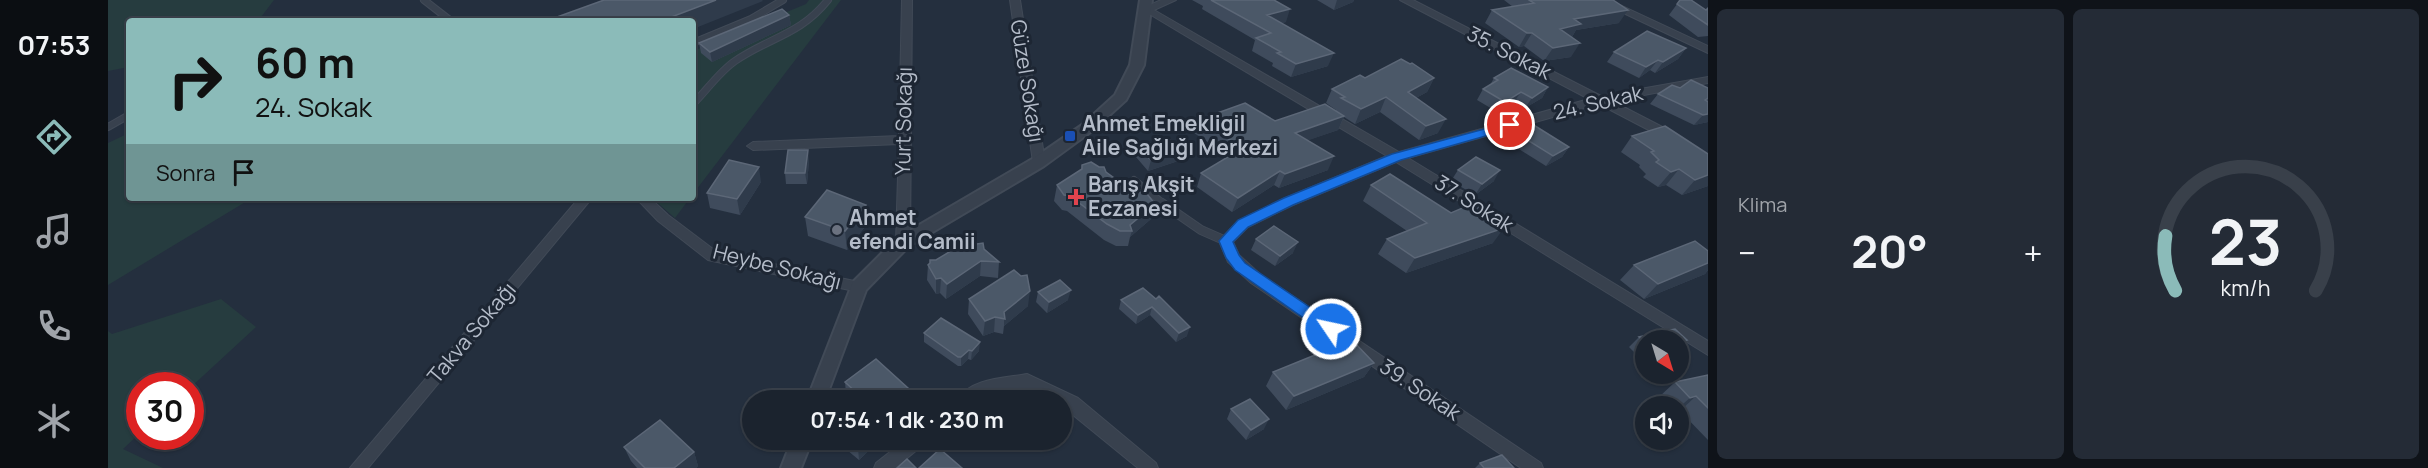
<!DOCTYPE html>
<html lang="tr">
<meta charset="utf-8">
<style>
body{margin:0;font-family:Manrope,sans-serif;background:#242b36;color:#f1f3f6;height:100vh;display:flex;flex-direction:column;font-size:22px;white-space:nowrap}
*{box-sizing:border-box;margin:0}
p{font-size:20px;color:#a0a4aa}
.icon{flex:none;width:33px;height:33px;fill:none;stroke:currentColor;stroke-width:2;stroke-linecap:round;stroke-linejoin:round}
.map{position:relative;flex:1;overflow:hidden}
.side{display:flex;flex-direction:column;gap:9px;padding:9px;background:#0f1319;width:720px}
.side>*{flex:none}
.top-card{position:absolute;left:18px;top:18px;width:570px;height:183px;border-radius:6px;box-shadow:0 2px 4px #0004,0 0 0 2px #39404a;background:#8bbbb9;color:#111;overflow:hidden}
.needle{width:39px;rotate:142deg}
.tools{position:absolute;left:1527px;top:330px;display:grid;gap:12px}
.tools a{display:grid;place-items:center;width:54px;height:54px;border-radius:50%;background:#1b232e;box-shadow:0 2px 4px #0004,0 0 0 2px #39404a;font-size:30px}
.speed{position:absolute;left:18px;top:372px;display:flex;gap:12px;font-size:30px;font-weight:700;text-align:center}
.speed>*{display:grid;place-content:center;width:78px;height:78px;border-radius:50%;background:#1b232e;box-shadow:0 2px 4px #0004,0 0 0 2px #39404a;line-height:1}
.speed .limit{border:9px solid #d22;background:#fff;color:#111}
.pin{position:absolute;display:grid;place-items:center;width:51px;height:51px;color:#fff;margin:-26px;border:3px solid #fff;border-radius:50%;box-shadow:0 2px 6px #0007}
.me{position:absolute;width:66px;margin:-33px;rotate:304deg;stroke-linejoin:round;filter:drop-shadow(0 0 4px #0008)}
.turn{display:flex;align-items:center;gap:21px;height:126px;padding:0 30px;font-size:27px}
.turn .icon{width:78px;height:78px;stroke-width:2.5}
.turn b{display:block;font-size:42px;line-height:51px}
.then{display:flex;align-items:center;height:57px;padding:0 30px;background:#0003;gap:12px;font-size:22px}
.big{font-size:45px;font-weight:700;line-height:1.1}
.side .card{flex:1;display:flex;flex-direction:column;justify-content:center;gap:9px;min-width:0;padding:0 21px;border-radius:9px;background:#242b36}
.side .dial{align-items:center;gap:0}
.dial svg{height:156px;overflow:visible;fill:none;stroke:#39404a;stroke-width:7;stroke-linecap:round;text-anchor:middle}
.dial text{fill:#f1f3f6;stroke:none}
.heat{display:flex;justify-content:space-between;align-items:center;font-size:33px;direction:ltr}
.side .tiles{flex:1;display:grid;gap:9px;grid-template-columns:repeat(2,1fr)}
.trip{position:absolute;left:634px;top:390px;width:330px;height:60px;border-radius:30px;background:#1b232e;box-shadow:0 2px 4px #0004,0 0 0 2px #39404a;font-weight:700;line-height:60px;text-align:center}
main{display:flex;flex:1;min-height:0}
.tab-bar{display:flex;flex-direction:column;width:108px;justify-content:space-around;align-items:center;background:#0b0e12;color:#a0a4aa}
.tab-bar .icon{width:42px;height:42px}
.tab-bar .active{color:#8bbbb9}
.tab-bar b{font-size:27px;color:#f1f3f6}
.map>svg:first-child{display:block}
</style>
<main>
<nav class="tab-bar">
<b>07:53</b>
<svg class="icon active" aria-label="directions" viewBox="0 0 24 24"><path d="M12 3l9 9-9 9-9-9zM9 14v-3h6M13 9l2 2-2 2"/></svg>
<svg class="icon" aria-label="music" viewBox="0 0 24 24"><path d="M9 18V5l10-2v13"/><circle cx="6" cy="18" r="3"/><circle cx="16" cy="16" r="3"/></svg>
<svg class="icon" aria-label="phone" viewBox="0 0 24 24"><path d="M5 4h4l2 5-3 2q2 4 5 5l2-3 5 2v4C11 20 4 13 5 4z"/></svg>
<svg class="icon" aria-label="climate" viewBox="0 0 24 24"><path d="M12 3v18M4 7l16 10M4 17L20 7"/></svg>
</nav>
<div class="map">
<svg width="1600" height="468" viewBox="0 0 1600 468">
<rect width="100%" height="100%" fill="#242f3e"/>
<path fill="#263c3f" d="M 0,0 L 166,0 L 150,21 L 21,21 L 21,67 L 0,71 Z
M 701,0 L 733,0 L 585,194 L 585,51 L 698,4 Z
M 21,133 L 21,198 L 144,198 L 0,285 L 0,143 Z
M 544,198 L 582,198 L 567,218 Z
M 113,299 L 148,327 L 83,387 L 32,386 L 31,434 L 15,449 L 55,468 L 0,468 L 0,331 L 4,334 Z"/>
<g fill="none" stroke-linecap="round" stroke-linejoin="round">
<defs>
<path id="service-far1" d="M 316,0 L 343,21
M 585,43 L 643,19 L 675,0
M 585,104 C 599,90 611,72 627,61 C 662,37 692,35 720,0
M 0,127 L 21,115
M 1026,180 L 1056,204"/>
<path id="service" d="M 1054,203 L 1093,230 L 1118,241"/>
<path id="minor" d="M 794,0 L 804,0 L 802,242 L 795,247 L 788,242 L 791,144 L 645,150 L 639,146 L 645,142 L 791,136 Z
M 902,0 L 912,0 L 937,162 L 931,166 L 925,162 Z
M 1053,0 L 1068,0 L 1046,10 L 1291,152 L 1481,99 L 1292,0 L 1305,0 L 1493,96 L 1600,77 L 1600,83 L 1504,101 L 1566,133 L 1568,136 L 1566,139 L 1558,139 L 1491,104 L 1300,158 L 1600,341 L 1600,355 L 1288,162 L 1185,205 L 1140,227 L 1125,242 L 1131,255 L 1153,275 L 1433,463 L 1435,468 L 1413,468 L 1143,283 L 1120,262 L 1111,241 L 1130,221 L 1175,199 L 1279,156 L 1033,9 Z
M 1488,0 L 1501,0 L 1600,46 L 1600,53 Z
M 471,198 L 484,198 L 260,468 L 242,468 Z
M 528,198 L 542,198 L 560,215 L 609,252 L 751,282 L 756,283 L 758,287 L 756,291 L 751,292 L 600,260 L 550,221 Z
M 919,374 L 970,398 L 1048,463 L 1050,468 L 1030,468 L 954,406 L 954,400 L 944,400 L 918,388 L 877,395 L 869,400 L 850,400 C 861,378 898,378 919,374 Z
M 797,440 L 817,440 L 815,445 L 787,468 L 766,468 L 768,463 Z"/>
<path id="tertiary" d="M 1032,0 L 1044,0 L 1036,65 L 1018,100 L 984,131 L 936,166 L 801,246 L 758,290 L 717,400 L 699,400 L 745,282 L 789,238 L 926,158 L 974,125 L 1007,95 L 1022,65 Z
M 684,440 L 704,440 L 693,468 L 673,468 Z"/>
</defs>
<use href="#service-far1" stroke="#414a57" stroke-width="8"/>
<use href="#service" stroke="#414a57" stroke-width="10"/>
<use href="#minor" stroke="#414a57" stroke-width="2"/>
<use href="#tertiary" stroke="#414a57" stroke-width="4"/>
<use href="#service-far1" stroke="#38414e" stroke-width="6"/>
<use href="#service" stroke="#38414e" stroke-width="8"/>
<use href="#minor" fill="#38414e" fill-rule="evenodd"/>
<use href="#tertiary" fill="#38414e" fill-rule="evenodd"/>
</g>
<path fill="#3f4b5c" d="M 1084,0 L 1166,0 L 1178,22 L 1173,23 L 1220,66 L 1183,77 L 1164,66 L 1165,63 L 1144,51 L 1147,40 L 1094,9 L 1095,6 Z
M 1209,0 L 1246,0 L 1245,2 L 1226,10 Z
M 1396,0 L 1505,0 L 1511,23 L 1468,30 L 1464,37 L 1463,57 L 1436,61 L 1416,46 L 1411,47 L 1377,23 L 1384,10 L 1405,7 Z
M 1572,0 L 1598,10 L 1600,8 L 1600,36 L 1590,37 L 1561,15 Z
M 681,15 L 683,25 L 604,62 L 593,53 L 591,43 Z
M 1578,48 L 1570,59 L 1547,73 L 1542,70 L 1531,78 L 1499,62 L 1506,52 Z
M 1302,64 L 1326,78 L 1319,92 L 1308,98 L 1330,133 L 1311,140 L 1272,112 L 1247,124 L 1236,117 L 1230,130 L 1200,140 L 1220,170 L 1171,188 L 1166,185 L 1124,212 L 1089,187 L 1093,173 L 1121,156 L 1086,133 L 1090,120 L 1167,121 L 1228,111 L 1228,110 L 1218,103 L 1224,89 Z
M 1386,78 L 1440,87 L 1434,98 L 1417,108 L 1406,102 L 1391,113 L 1369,100 L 1375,89 L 1382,85 Z
M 1572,88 L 1600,88 L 1600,122 L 1586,125 L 1542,104 L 1550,94 Z
M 1408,133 L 1461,147 L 1454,157 L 1438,166 L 1401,143 Z
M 1524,136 L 1600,154 L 1600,186 L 1574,195 L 1558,185 L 1550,187 L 1535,177 L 1538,174 L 1531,167 L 1532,165 L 1513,152 Z
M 1030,147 L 1070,161 L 1040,171 L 1028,157 Z
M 701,161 L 699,184 L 678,184 L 677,173 Z
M 974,165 L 998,172 L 1023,190 L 1047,204 L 1043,219 L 1022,237 L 1020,246 L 1008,246 L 996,240 L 959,211 L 954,210 L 946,201 L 949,185 L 973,170 Z
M 1350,170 L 1386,181 L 1367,195 L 1343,181 Z
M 653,182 L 632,215 L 602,208 L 599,193 Z
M 1263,185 L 1385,243 L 1298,273 L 1270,254 L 1279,239 L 1299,231 L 1255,201 Z
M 697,217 L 759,224 L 739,250 L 700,236 Z
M 1148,239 L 1185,253 L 1167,266 L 1143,250 Z
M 876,249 L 891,262 L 890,278 L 872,276 L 838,299 L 832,293 L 828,294 L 819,280 L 820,265 L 822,264 L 822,260 L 828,260 Z
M 1600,251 L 1600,270 L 1597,274 L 1536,299 L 1512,280 L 1526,265 Z
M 1035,288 L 1079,336 L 1068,342 L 1042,315 L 1028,324 L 1011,309 L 1013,300 Z
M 930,292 L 960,300 L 939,313 L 928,302 Z
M 861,299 L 920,306 L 896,326 L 895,334 L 886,332 L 875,336 L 860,314 Z
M 816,333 L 871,351 L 863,360 L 860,359 L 853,366 L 850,366 L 816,342 Z
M 1531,337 L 1538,340 L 1538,357 L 1532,358 L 1521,347 Z
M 1266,363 L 1256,377 L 1178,410 L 1158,386 L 1165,372 Z
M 1600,375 L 1600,440 L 1572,411 L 1570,411 L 1570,406 L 1561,406 L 1551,397 L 1567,382 Z
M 737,382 L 801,400 L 745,400 L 738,394 Z
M 1123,409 L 1156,429 L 1138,440 L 1119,419 Z
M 727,440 L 772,440 L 751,460 Z
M 516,447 L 586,452 L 590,466 L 588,468 L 529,468 L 523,461 Z
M 1372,463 L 1406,468 L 1367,468 Z"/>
<path fill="#2f3b4b" d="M 608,0 L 654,0 L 655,1 L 585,29 L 585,21 L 553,21 Z
M 1229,0 L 1246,0 L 1245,2 L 1226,10 Z
M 1182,9 L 1178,22 L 1155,28 L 1159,15 Z
M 1520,10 L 1511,23 L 1468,30 L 1464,37 L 1452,29 L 1466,19 Z
M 681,15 L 683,25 L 604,62 L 602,52 Z
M 1419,33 L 1424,33 L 1416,46 L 1411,47 Z
M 1472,43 L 1463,57 L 1436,61 L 1445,48 Z
M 1578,48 L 1570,59 L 1547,73 L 1555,62 Z
M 1226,53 L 1220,66 L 1183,77 L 1188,64 Z
M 1550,60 L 1542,70 L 1531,78 L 1538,67 Z
M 1326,78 L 1319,92 L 1293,106 L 1300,92 Z
M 1440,87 L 1434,98 L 1417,108 L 1424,98 Z
M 1413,92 L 1406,102 L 1391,113 L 1397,102 Z
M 1278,97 L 1272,112 L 1247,124 L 1253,109 Z
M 1600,114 L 1600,122 L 1586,125 L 1595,115 Z
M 1236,116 L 1230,130 L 1181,147 L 1187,133 Z
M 1338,119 L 1330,133 L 1311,140 L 1318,126 Z
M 1461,147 L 1454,157 L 1438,166 L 1445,156 Z
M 700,150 L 701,161 L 699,184 L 697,173 Z
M 1073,151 L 1070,161 L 1040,171 L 1043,160 Z
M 1226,156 L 1220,170 L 1171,188 L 1177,174 Z
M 651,167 L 653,182 L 632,215 L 629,199 Z
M 1571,169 L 1558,185 L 1550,187 L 1563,172 Z
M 1392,170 L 1386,181 L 1367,195 L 1374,184 Z
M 1172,171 L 1166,185 L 1124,212 L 1130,198 Z
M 1600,175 L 1600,186 L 1574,195 L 1587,180 Z
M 1047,204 L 1043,219 L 1022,237 L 1024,231 L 1022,225 Z
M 758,205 L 759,224 L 739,250 L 737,231 Z
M 1396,228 L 1385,243 L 1298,273 L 1307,258 Z
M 1190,242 L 1185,253 L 1167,266 L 1172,256 Z
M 873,261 L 872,276 L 838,299 L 839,284 Z
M 1600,263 L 1600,270 L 1597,274 L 1536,299 L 1550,284 Z
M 833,278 L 832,293 L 828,294 L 828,279 Z
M 963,290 L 960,300 L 939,313 L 941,302 Z
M 922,291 L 920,306 L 896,326 L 896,312 Z
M 1044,307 L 1042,315 L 1028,324 L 1030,315 Z
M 887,317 L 886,332 L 875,336 L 877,321 Z
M 1082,327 L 1079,336 L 1068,342 L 1071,333 Z
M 1579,340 L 1570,348 L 1570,342 Z
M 872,342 L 871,351 L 863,360 L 864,351 Z
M 861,350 L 860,359 L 853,366 L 853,357 Z
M 1266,363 L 1256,377 L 1178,410 L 1186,396 Z
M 801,389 L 801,400 L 786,400 Z
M 1588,396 L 1572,411 L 1570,411 L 1570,408 L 1582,398 Z
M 1161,419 L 1156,429 L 1138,440 L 1143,430 Z
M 759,440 L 772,440 L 751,460 L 750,448 Z
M 586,452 L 590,466 L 588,468 L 566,468 Z"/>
<path fill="#4b5868" stroke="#5c6777" stroke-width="1.5" d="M 496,0 L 608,0 L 553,21 L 438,21 Z
M 1103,0 L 1166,0 L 1182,9 L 1159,15 L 1226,53 L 1188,64 L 1169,53 L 1173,52 L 1148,38 L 1163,33 Z
M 1421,0 L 1505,0 L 1520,10 L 1466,19 L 1473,24 L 1452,29 L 1472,43 L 1445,48 L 1424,33 L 1419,33 L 1384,10 L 1426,3 Z
M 1572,0 L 1583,0 L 1598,10 L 1600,8 L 1600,25 L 1569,4 Z
M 674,9 L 681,15 L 602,52 L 591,43 Z
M 1539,31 L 1578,48 L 1555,62 L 1550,60 L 1538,67 L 1506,52 Z
M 1293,59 L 1302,64 L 1304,63 L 1326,78 L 1300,92 L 1338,119 L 1318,126 L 1278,97 L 1253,109 L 1233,98 L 1237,97 L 1224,89 L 1252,75 L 1257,78 Z
M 1403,68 L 1440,87 L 1424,98 L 1413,92 L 1397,102 L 1375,89 L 1390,80 L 1386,78 Z
M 1583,80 L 1600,88 L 1600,98 L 1597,100 L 1600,102 L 1600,114 L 1595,115 L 1550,94 L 1564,85 L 1572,88 Z
M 1137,103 L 1167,121 L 1217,104 L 1236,116 L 1187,133 L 1226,156 L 1177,174 L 1172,171 L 1130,198 L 1093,173 L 1135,148 L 1090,120 Z
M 1424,124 L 1461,147 L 1445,156 L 1408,133 Z
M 1557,126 L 1600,154 L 1600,175 L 1587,180 L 1571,169 L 1563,172 L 1548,162 L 1551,160 L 1543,152 L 1546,151 L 1524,136 Z
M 1056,139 L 1061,139 L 1073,151 L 1043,160 L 1030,147 Z
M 680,150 L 700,150 L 697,173 L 677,173 Z
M 1368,157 L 1392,170 L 1374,184 L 1350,170 Z
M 621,160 L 651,167 L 629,199 L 599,193 Z
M 983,162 L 991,167 L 996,167 L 998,172 L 1023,190 L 1039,194 L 1047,204 L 1022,225 L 1024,231 L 1012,231 L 999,224 L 962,196 L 956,195 L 949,185 L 974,169 L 974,165 Z
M 1282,174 L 1343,213 L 1366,203 L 1396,228 L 1307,258 L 1279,239 L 1319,223 L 1263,185 Z
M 719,190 L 758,205 L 737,231 L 697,217 Z
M 1166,226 L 1190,242 L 1172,256 L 1148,239 Z
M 861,237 L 869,244 L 875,243 L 876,249 L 891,262 L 873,261 L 839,284 L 833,278 L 828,279 L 820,265 L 822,263 L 822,260 L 828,260 L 851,246 L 852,239 Z
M 1587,241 L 1600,251 L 1600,263 L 1550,284 L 1526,265 Z
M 906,270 L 913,276 L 919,275 L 922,291 L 896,312 L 897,319 L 887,317 L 877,321 L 861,299 Z
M 952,280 L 963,290 L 941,302 L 930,292 Z
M 1035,288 L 1048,299 L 1051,296 L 1082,327 L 1071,333 L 1044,307 L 1030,315 L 1013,300 Z
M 833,318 L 872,342 L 864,351 L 861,350 L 853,357 L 850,357 L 816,333 Z
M 1567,329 L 1579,340 L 1570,342 L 1570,340 L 1538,340 L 1538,343 L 1531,337 Z
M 1244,340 L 1266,363 L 1186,396 L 1165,372 Z
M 768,359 L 801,389 L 786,400 L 748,400 L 752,396 L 737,382 Z
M 1600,375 L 1600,408 L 1588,396 L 1582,398 L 1567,382 Z
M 1142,399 L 1161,419 L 1143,430 L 1123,409 Z
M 552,420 L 586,452 L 566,468 L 537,468 L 516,447 Z
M 740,440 L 759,440 L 750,448 Z
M 832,449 L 854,468 L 811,468 Z
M 1394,455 L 1406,468 L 1376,468 L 1372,463 Z
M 799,459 L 808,468 L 789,468 Z"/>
<path fill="#1a73e8" stroke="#114b97" stroke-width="1.5" d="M 1402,122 L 1406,123 L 1406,128 L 1293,160 L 1185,205 L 1140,227 L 1125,242 L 1131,255 L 1137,263 L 1228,325 L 1230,329 L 1228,333 L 1217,333 L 1127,270 L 1118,258 L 1111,241 L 1130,220 L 1176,198 L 1284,154 Z"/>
<rect fill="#1a4fb4" stroke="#1d2633" stroke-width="2" x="956" y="130" width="12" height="12" rx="3"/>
<path fill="#e0444e" stroke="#1d2633" stroke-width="2" d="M965 188h6v6h6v6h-6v6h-6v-6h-6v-6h6z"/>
<circle fill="#6b7280" stroke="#1d2633" stroke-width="2" cx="729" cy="230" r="6"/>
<g text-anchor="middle" stroke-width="6" stroke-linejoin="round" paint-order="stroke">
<g font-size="21" fill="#b4bcc9" stroke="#1d2633">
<text transform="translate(1401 53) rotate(27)" y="7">35. Sokak</text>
<text transform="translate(919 81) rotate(81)" y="7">Güzel Sokağı</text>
<text transform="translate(1490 103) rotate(-13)" y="7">24. Sokak</text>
<text transform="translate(796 121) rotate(-89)" y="7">Yurt Sokağı</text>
<text transform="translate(1366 204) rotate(32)" y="7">37. Sokak</text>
<text transform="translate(669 267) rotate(14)" y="7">Heybe Sokağı</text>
<text transform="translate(364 333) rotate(-50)" y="7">Takva Sokağı</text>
<text transform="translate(1312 390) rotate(34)" y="7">39. Sokak</text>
</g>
<g font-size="21" font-weight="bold" fill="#b4bcc9" stroke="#1d2633" text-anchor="start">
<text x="974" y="131">Ahmet Emekligil<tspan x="974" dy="24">Aile Sağlığı Merkezi</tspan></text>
<text x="980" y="192">Barış Akşit<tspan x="980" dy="24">Eczanesi</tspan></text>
<text x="741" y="225">Ahmet<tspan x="741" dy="24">efendi Camii</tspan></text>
</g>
</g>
</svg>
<div class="tools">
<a><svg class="needle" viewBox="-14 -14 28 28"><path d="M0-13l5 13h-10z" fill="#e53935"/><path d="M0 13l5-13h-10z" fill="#a0a4aa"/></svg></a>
<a><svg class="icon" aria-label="sound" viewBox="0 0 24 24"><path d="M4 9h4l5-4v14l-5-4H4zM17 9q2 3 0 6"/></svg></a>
</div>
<div class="speed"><div class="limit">30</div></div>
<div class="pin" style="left:1402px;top:125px;background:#d93025"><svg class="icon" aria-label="arrive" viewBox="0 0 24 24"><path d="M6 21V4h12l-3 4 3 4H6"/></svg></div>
<svg class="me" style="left:1223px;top:329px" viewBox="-20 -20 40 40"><circle r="17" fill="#1a73e8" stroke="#fff" stroke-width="3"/><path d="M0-11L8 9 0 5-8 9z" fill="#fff"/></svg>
<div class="trip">07:54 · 1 dk · 230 m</div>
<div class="top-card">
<div class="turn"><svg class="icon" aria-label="right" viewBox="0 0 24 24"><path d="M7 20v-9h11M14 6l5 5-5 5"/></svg><div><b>60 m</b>24. Sokak</div></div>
<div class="then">Sonra<svg class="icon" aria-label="arrive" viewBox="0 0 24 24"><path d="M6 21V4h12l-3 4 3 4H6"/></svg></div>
</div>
</div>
<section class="side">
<div class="tiles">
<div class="card"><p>Klima</p>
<div class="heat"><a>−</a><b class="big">20°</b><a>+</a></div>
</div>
<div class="card dial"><svg viewBox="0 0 100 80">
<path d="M14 69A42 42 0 1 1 86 69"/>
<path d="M14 69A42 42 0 0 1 9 41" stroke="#8bbbb9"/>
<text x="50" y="56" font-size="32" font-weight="700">23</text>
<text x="50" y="72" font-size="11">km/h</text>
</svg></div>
</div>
</section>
</main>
